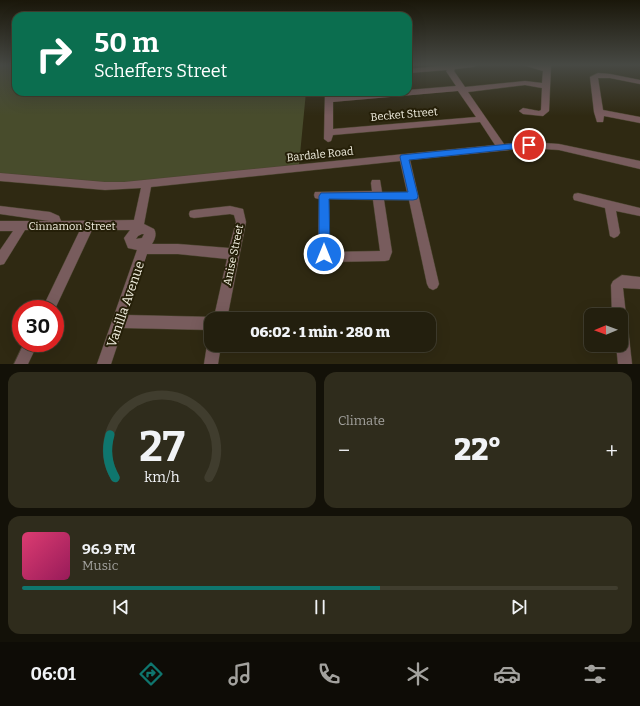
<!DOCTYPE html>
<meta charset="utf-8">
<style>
body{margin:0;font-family:Bitter,serif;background:#2f2c1c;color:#f1f3f6;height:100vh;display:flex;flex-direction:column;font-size:15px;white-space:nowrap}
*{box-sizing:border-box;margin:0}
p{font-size:13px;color:#a3a29e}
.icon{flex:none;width:22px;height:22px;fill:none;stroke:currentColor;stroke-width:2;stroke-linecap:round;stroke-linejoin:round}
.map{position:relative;height:364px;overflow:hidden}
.sheet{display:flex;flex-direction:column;gap:8px;padding:8px;background:#131108;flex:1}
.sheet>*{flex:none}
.top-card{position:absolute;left:12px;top:12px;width:400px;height:84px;border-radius:12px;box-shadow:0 4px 16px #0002,0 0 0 1px #403d2e;background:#0b6e4f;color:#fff;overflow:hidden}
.needle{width:26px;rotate:269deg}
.tools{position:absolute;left:584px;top:308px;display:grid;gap:8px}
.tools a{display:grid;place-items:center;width:44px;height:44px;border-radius:8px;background:#231f0e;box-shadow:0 4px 16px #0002,0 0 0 1px #403d2e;font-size:20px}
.speed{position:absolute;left:12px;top:300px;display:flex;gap:8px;font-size:20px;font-weight:700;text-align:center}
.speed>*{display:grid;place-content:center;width:52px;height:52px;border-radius:50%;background:#231f0e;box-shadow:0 4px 16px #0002,0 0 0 1px #403d2e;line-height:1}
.speed .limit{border:6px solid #d22;background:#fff;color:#111}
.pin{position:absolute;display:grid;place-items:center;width:34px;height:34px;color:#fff;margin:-17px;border:2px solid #fff;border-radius:50%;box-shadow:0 1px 4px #0007}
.me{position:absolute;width:44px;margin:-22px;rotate:0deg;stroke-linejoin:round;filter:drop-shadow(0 0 3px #0008)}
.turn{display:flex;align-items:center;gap:14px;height:84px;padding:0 16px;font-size:18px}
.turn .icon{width:52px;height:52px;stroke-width:2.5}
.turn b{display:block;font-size:28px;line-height:34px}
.big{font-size:30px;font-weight:800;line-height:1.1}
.sheet .widget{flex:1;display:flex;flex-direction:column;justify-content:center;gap:6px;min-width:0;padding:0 14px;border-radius:12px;background:#2f2c1c}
.sheet .dial{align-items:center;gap:0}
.dial svg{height:104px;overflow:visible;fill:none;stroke:#403d2e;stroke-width:7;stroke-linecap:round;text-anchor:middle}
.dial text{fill:#f1f3f6;stroke:none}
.song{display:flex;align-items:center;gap:12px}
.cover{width:48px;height:48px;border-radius:6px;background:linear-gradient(135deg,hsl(340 70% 55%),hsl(330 70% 35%))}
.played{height:4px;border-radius:2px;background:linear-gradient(90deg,#0f766e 60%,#403d2e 60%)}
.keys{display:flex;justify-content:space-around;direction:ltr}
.heat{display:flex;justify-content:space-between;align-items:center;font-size:22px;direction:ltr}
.sheet .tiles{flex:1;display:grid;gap:8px;grid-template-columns:1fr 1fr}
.widget:last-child{grid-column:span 2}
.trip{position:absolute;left:204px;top:312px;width:232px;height:40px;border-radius:12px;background:#231f0e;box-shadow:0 4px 16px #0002,0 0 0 1px #403d2e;font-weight:800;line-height:40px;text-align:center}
.tabs{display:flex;height:64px;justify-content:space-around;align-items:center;background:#0e0c06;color:#a3a29e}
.tabs .icon{width:28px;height:28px}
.tabs .current{color:#0f766e}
.tabs b{font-size:18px;color:#f1f3f6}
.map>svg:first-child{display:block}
</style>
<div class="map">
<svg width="640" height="364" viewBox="0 0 640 364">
<rect width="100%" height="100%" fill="#2f2912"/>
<path fill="#484c2c" d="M 0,65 L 16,65 L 16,92 L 306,92 L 299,165 L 139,182 L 96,182 L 0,174 Z"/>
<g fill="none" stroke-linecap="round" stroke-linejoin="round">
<defs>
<path id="minor" d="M 448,65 L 477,65 L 473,67 L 455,69 L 454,71 L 465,87 L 525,81 L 542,83 L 543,71 L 523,65 L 551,65 L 549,111 L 543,116 L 523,114 L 519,111 L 523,108 L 539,111 L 541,110 L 542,88 L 525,85 L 468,92 L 504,144 L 529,142 L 559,144 L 640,161 L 640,169 L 559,150 L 529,148 L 410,160 L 439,284 L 437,288 L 433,290 L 429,288 L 427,284 L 409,200 L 384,200 L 392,252 L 389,260 L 385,261 L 327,262 L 323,261 L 318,254 L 319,199 L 315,198 L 314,195 L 315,192 L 372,191 L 371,183 L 372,180 L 380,180 L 382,192 L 407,192 L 400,161 L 151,187 L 144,224 L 154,229 C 157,234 155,239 152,244 L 178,244 L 229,248 L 236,222 L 234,215 L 230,214 L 194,218 L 190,217 L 189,214 L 190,211 L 194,210 L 230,206 L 243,209 L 246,222 L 227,319 L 211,319 L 211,330 L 123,328 L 111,364 L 97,364 L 137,250 L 128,248 L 124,238 L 130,230 L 92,230 L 55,309 L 42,309 L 80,230 L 25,230 L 4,264 L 0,265 L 0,250 L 13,231 L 0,231 L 0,221 L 49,221 L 0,214 L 0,206 L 50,212 L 59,216 L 61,221 L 134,220 L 141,188 L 105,190 L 0,181 L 0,173 L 105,182 L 124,182 L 495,145 L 480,122 L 333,135 L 331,141 L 328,142 L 324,139 L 325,92 L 333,92 L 333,97 L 390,92 L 408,92 L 408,90 L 456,86 L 446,71 L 447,70 L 408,73 L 408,69 ZM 458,91 L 476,117 L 333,129 L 333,102 ZM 329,199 L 373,200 L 380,251 L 330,252 ZM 142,234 L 144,234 L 142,238 L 136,239 L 138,236 ZM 147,254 L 178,254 L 227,259 L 214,317 L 127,315 Z
M 598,73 L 610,74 L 640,80 L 640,84 L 610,78 L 598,78 L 603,110 L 640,117 L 640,123 L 604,116 L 603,122 L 597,122 L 594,112 L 590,77 Z
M 578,193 L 640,208 L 640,216 L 616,211 L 620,233 L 618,236 L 614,238 L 610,236 L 605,208 L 574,200 L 573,197 L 574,194 Z
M 622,275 L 640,277 L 640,289 L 623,288 L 626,315 L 624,320 L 621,321 L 621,315 L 612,315 L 611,285 L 613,281 Z
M 621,321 L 626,323 L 628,328 L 632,364 L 618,364 L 616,345 L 621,345 Z
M 211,339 L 211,345 L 221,345 L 218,364 L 204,364 L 207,345 Z
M 24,343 L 38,343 L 28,364 L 14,364 Z"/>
</defs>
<use href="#minor" stroke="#4a452f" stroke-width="1"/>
<use href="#minor" fill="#785c5d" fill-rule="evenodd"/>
</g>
<linearGradient id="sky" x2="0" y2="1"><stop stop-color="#1a170a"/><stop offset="0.56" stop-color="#474944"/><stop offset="1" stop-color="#474944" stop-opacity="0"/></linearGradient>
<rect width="640" height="116" fill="url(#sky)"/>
<path fill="#1a73e8" stroke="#114b97" d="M 529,142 L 533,145 L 532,147 L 409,160 L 418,196 L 417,199 L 413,200 L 329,199 L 330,254 L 328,258 L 324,259 L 320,258 L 319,254 L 319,196 L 321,193 L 408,192 L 400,157 L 401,155 Z"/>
<g text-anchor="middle" stroke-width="4" stroke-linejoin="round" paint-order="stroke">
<g font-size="11" fill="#f2efe0" stroke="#251f08">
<text transform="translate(404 114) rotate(-5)" y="4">Becket Street</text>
<text transform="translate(320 154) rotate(-6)" y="4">Bardale Road</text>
<text x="72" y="230">Cinnamon Street</text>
<text transform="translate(233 255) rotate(-78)" y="4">Anise Street</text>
</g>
<g font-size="13" fill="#f2efe0" stroke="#251f08">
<text transform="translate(125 304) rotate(-71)" y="5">Vanilla Avenue</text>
</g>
</g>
</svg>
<div class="tools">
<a><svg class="needle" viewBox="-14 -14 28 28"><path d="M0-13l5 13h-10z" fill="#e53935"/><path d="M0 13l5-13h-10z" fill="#a3a29e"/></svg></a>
</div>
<div class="speed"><div class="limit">30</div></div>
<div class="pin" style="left:529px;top:145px;background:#d93025"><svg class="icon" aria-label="arrive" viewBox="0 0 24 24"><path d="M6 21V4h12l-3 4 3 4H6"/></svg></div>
<svg class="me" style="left:324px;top:254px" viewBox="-20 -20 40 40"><circle r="17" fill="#1a73e8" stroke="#fff" stroke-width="3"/><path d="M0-11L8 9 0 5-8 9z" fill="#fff"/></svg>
<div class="trip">06:02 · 1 min · 280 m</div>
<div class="top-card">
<div class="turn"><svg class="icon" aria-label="right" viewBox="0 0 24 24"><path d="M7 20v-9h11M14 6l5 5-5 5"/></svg><div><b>50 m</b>Scheffers Street</div></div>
</div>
</div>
<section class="sheet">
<div class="tiles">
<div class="widget dial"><svg viewBox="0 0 100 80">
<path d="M14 69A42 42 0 1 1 86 69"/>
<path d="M14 69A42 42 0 0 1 10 36" stroke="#0f766e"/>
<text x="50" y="56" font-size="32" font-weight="700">27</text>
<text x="50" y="72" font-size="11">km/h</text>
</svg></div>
<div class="widget"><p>Climate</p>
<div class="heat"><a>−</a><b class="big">22°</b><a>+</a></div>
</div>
<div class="widget">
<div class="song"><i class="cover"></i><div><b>96.9 FM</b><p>Music</p></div></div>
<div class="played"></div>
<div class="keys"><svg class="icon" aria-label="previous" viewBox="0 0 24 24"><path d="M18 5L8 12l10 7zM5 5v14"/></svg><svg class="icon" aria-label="pause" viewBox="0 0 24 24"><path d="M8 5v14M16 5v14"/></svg><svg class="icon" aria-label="next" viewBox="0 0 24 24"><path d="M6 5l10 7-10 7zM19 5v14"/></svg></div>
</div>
</div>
</section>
<nav class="tabs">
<b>06:01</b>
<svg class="icon current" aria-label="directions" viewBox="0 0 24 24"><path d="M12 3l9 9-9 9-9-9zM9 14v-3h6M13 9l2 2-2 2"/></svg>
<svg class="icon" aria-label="music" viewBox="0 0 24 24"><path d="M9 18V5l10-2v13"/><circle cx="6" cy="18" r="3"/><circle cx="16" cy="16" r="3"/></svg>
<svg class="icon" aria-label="phone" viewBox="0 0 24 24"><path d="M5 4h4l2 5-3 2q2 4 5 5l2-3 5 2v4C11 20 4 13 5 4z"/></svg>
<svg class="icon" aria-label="climate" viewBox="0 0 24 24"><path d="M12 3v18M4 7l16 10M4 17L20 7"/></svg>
<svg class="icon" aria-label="car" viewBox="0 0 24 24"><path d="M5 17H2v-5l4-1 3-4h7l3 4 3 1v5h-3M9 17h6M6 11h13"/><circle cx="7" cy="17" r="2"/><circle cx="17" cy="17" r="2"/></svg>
<svg class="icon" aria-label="filters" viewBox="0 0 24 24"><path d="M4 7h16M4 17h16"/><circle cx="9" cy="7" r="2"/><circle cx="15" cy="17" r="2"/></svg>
</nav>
